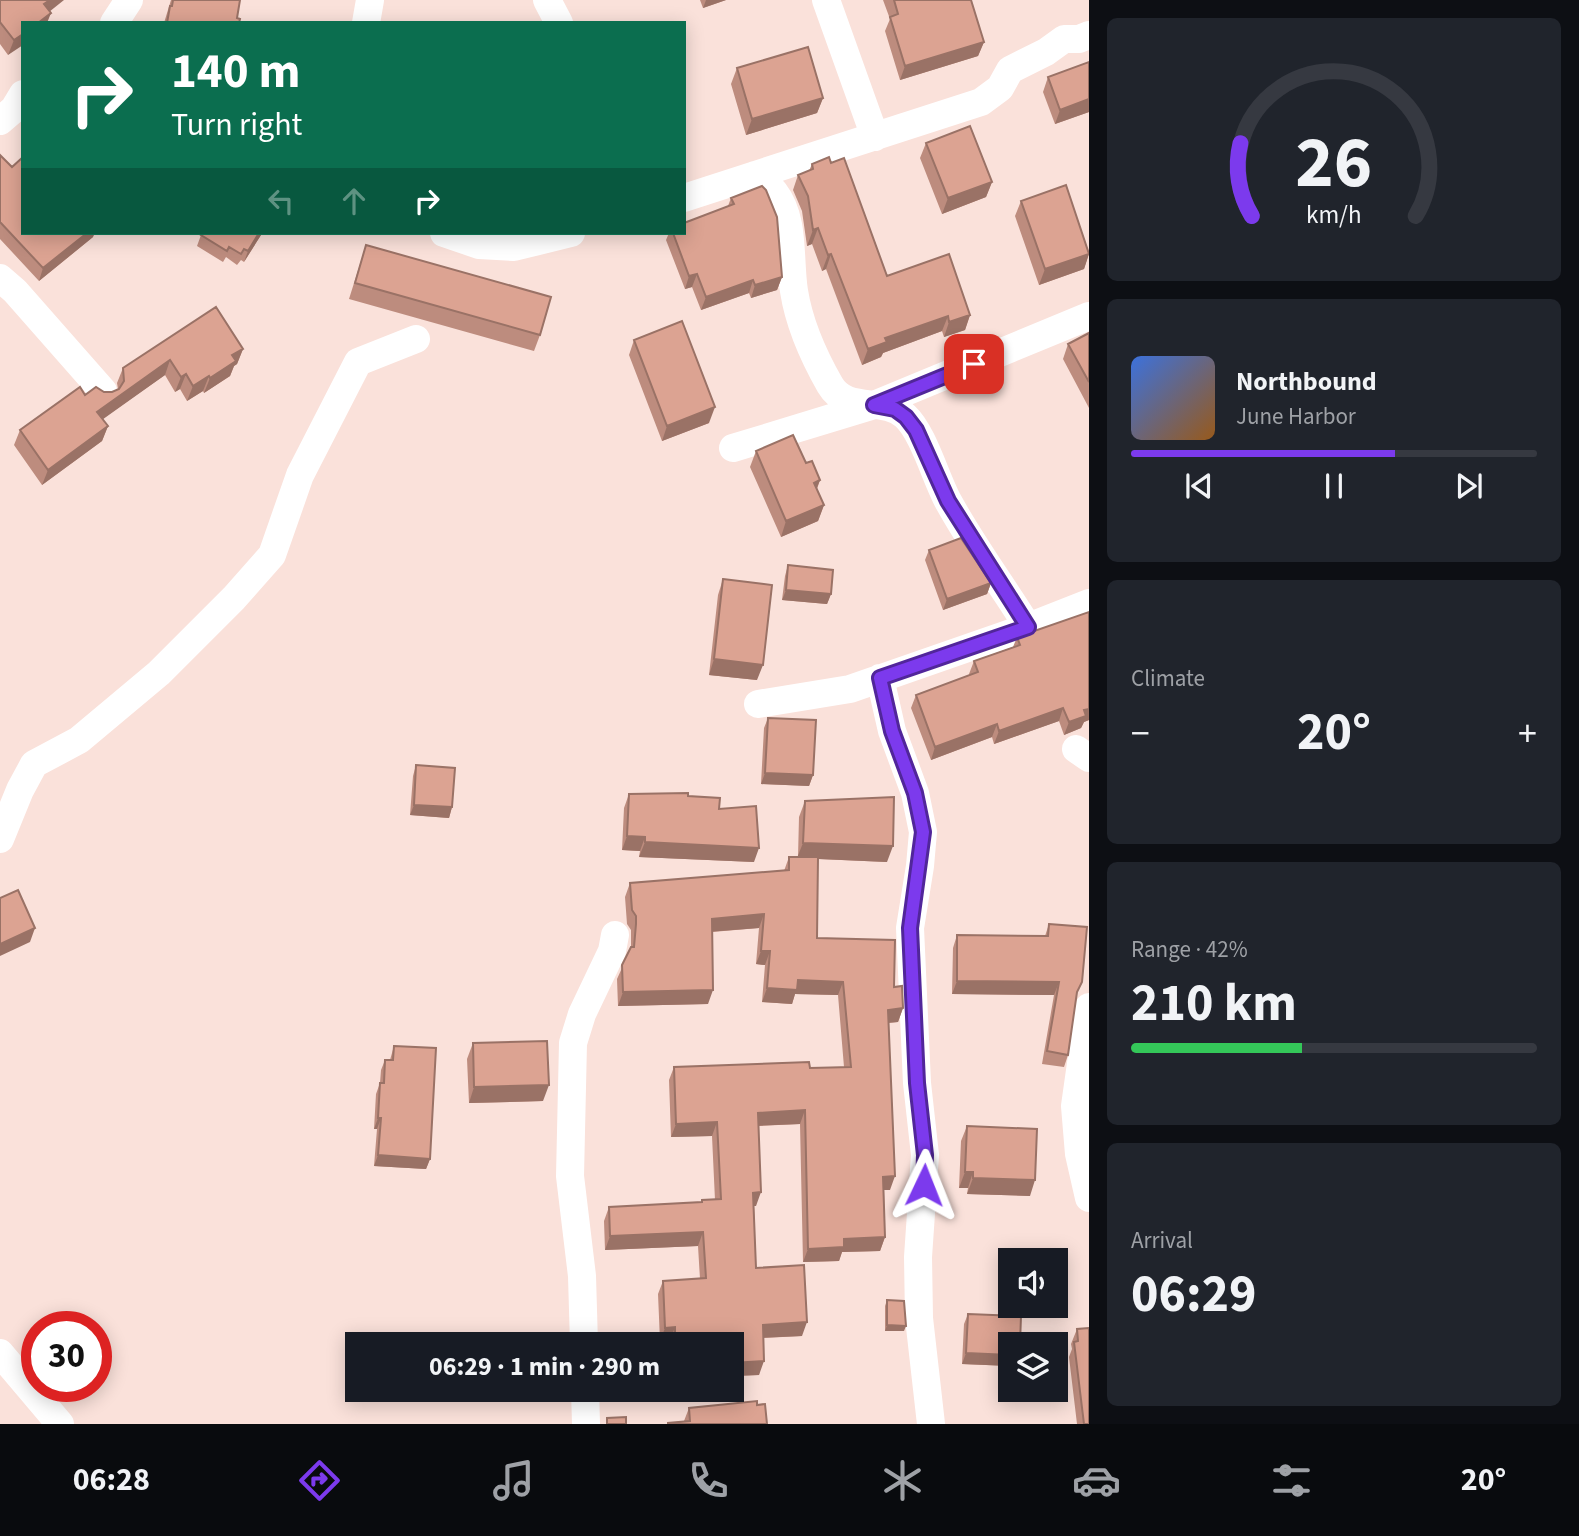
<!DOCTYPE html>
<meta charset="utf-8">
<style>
body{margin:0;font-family:"Source Sans 3",sans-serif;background:#20242c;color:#f1f3f6;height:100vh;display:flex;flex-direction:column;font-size:26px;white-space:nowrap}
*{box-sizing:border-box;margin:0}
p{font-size:23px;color:#9ea1a6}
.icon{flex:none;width:38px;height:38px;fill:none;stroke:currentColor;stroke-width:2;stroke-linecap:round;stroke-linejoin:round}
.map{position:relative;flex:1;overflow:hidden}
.details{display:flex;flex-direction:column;gap:18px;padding:18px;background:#0d0f14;width:490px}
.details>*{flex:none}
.hud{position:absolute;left:21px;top:21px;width:665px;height:214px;border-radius:0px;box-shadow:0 4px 18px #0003;background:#0b6e4f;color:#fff;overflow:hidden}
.tools{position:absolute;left:998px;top:1248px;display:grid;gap:14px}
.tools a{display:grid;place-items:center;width:70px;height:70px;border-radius:0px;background:#171b24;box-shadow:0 4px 18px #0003;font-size:35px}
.speed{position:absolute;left:21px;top:1311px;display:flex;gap:14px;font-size:35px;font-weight:700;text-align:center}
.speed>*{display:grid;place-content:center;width:91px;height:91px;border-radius:50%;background:#171b24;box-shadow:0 4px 18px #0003;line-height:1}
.speed .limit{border:10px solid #d22;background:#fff;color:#111}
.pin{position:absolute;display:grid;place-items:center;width:60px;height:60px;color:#fff;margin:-30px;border-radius:14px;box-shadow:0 4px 10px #0006}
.me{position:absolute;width:77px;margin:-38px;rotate:2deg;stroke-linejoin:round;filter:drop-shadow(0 0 5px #0008)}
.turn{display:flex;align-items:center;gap:24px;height:147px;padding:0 35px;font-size:32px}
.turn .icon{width:91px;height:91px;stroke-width:2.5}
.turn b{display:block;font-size:49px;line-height:60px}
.lanes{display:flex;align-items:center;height:66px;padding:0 35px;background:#0003;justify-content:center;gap:35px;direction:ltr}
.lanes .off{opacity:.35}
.big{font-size:52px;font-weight:700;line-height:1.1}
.details .widget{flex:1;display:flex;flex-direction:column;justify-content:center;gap:10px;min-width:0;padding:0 24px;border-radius:10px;background:#20242c}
.details .dial{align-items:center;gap:0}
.dial svg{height:182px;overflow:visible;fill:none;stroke:#363941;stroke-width:7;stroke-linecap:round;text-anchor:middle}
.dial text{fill:#f1f3f6;stroke:none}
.song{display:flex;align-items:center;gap:21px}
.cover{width:84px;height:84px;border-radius:10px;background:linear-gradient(135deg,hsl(220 70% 55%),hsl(30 70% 35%))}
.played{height:7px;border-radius:4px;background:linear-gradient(90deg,#7c3aed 65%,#363941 65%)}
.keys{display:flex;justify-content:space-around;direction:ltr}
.heat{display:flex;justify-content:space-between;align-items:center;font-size:38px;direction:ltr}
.charge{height:10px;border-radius:5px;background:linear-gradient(90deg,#34c759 42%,#363941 0)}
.trip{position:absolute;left:345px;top:1332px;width:399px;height:70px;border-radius:0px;background:#171b24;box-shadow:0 4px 18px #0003;font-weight:700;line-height:70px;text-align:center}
.dock{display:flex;height:112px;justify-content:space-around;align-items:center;background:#090b0e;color:#9ea1a6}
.dock .icon{width:49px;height:49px}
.dock .active{color:#7c3aed}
.dock b{font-size:32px;color:#f1f3f6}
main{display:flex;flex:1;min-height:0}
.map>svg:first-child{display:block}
</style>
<main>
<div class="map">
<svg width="1089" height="1424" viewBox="0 0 1089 1424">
<rect width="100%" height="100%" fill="#fae1da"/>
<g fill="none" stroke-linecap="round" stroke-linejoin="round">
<path stroke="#fff" stroke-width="28" d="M 547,0 L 559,23
M 826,0 L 875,137
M 114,23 L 129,0
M 366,23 L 370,0
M 0,121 L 14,109 L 23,94
M 755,175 C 761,181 770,186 775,193 C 795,219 789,260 794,291 C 799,323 814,357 830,385 C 847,414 883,396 905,416 C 923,432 936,479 948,501 C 972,545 1002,585 1028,627
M 684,198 L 981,102 L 1000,88 L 1010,70 L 1046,52 L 1064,39 L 1079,39 L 1089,35
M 444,233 L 479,245 L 514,247 L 571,233
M 0,278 L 15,291 L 103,391
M 733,448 L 874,405 L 1089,316
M 880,678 L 892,731 L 915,793 L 923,832 L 920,866 L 910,928 L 917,1083 L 925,1155 L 918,1257 L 919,1318 L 931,1424
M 758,704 L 850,689 L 1028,627 L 1089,603
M 1076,749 L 1089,758
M 0,839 L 20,790 L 34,764 L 79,740 L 159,673 L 234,598 L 272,555 L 300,475 L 358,362 L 416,339
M 1089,1007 L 1075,1106 L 1079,1154 L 1089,1198
M 584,1344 L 582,1276 L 570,1176 L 573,1043 L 582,1014 L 612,951 L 615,935
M 0,1353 L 60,1424
M 585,1390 L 586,1424"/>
</g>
<path fill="#bd8c7e" d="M 0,0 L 49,11 L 8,55 L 0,44 Z
M 171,0 L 240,0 L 237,18 L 239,23 L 164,23 Z
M 700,0 L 726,0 L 703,8 Z
M 883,0 L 971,0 L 984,42 L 978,56 L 900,80 L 885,31 L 890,19 Z
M 1089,62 L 1089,112 L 1055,124 L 1043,92 L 1048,77 Z
M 737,68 L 823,98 L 817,113 L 746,135 L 731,84 Z
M 926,143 L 992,182 L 986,197 L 942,214 L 920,158 Z
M 0,155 L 12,167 L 93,237 L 39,281 L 0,239 Z
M 812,164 L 887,276 L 970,315 L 965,330 L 944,337 L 942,331 L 883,353 L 881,357 L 862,365 L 826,269 L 822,271 L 812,244 L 807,246 L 802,211 L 793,190 L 798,175 L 809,171 Z
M 731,198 L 782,277 L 777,290 L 751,298 L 749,293 L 701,310 L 692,287 L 685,289 L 666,240 L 669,233 L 684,233 L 728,206 Z
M 1021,201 L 1089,253 L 1084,269 L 1039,285 L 1015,216 Z
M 201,235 L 261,235 L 244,262 L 241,260 L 237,265 L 226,257 L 223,262 L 197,246 Z
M 366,245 L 540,335 L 534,351 L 349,299 Z
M 1089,333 L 1089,408 L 1063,359 L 1068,344 Z
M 634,340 L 709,423 L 662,441 L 629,355 Z
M 243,349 L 237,364 L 234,366 L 230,376 L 204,393 L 203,391 L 187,401 L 180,389 L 175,392 L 165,375 L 102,419 L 108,426 L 102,441 L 42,485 L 14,445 L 20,430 L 85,395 L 104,392 L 112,392 L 118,389 L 117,383 L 123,368 Z
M 756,451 L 806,463 L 820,480 L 817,489 L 824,505 L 818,521 L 781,537 L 750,467 Z
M 929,550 L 991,583 L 987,594 L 943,610 L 925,560 Z
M 788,565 L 831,594 L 827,604 L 782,600 L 785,576 Z
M 723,579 L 757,680 L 709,675 L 718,595 Z
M 1089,612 L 1089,720 L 1084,722 L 1081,728 L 1064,735 L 1059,721 L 994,744 L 992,737 L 931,760 L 911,708 L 916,695 L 970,675 L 969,674 L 974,661 L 1013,647 L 1017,637 Z
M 768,718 L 813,775 L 809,786 L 761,784 L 764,728 Z
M 416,765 L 452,807 L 449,818 L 410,815 L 413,776 Z
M 629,794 L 688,796 L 719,809 L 754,862 L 639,857 L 640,851 L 622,850 L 624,808 Z
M 805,801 L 887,862 L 818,859 L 817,938 L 894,987 L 903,1008 L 898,1022 L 889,1023 L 890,1190 L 884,1190 L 885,1237 L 880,1251 L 842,1252 L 839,1261 L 803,1262 L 800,1124 L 759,1126 L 756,1206 L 754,1206 L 756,1268 L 802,1336 L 763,1338 L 759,1375 L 732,1376 L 732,1344 L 670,1344 L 670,1341 L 660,1341 L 658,1294 L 663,1281 L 700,1279 L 698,1246 L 605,1250 L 604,1221 L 609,1207 L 701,1203 L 702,1200 L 715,1200 L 712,1136 L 671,1137 L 669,1080 L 674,1067 L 810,1068 L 844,1067 L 838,995 L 795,994 L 792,1004 L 762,1002 L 765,965 L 756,964 L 759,928 L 712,932 L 708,1004 L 618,1006 L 617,979 L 631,948 L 631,930 L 627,924 L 625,897 L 630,883 L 784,871 L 789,857 L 798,857 L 799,817 Z
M 1049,924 L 1076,997 L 1068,1055 L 1064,1067 L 1042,1064 L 1054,995 L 952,994 L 953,948 L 957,935 L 1045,936 Z
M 473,1043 L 543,1101 L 469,1103 L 467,1059 Z
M 394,1046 L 430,1159 L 426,1169 L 374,1166 L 377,1129 L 374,1129 L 376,1094 L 380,1083 L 381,1070 L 385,1060 L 390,1060 Z
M 967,1126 L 1030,1196 L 967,1194 L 968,1188 L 959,1188 L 961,1141 Z
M 887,1300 L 904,1331 L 885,1331 L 885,1306 Z
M 968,1314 L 1010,1344 L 1010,1366 L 962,1364 L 964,1324 Z
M 1077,1329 L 1089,1424 L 1077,1424 L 1069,1357 L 1072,1349 L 1071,1344 Z
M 757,1405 L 767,1424 L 667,1424 L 668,1423 L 684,1421 L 689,1408 Z"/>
<path fill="#9a7266" d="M 50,0 L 64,0 L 39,20 L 44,4 Z
M 706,0 L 726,0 L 703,8 Z
M 51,13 L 47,23 L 38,23 Z
M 23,34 L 23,45 L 8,55 L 14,40 Z
M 984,42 L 978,56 L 900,80 L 905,66 Z
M 823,98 L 817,113 L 746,135 L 752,119 Z
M 1089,99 L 1089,112 L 1055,124 L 1060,110 Z
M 992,182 L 986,197 L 942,214 L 948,198 Z
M 818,228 L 812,244 L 807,246 L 813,230 Z
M 87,233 L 95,233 L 93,237 L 39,281 L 43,268 Z
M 259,233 L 262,233 L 261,235 L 244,262 L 248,251 Z
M 831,254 L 826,269 L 822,271 L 828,255 Z
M 1089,254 L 1084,269 L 1039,285 L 1045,269 Z
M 697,274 L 692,287 L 685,289 L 689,276 Z
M 782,277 L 777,290 L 751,298 L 755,285 Z
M 753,280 L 749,293 L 701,310 L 706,297 Z
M 970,315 L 965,330 L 944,337 L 949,322 Z
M 948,316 L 942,331 L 883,353 L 881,357 L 862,365 L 868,349 L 885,338 Z
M 243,349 L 237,364 L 234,366 L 230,376 L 204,393 L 210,378 L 232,355 Z
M 170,360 L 165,375 L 92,427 L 97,412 Z
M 186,374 L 180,389 L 175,392 L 181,377 Z
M 209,376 L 203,391 L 187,401 L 193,386 Z
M 715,407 L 709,423 L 662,441 L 667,426 Z
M 108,426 L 102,441 L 42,485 L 48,470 Z
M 820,480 L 814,495 L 814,483 Z
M 824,505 L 818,521 L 781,537 L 786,521 Z
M 991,583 L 987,594 L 943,610 L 947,599 Z
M 786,590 L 831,594 L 827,604 L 782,600 Z
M 714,659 L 763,665 L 757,680 L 709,675 Z
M 1063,708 L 1059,721 L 994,744 L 999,731 Z
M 1089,709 L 1089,720 L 1084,722 L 1081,728 L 1064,735 L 1069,722 L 1084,710 Z
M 997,724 L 992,737 L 931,760 L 935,747 Z
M 765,773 L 813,775 L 809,786 L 761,784 Z
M 414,805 L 452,807 L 449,818 L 410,815 Z
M 627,836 L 645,837 L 640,851 L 622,850 Z
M 645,842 L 759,848 L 754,862 L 639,857 Z
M 803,843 L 893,846 L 887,862 L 797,858 Z
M 764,914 L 759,928 L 707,932 L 712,919 Z
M 35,928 L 30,942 L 0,956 L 0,944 Z
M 761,951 L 770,951 L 765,965 L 756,964 Z
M 798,980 L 843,982 L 838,995 L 795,994 L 792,1004 L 762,1002 L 767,988 Z
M 957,981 L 1059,982 L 1054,995 L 952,994 Z
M 713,990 L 708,1004 L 618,1006 L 623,992 Z
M 903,1008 L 898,1022 L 884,1023 L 888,1010 Z
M 549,1085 L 543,1101 L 469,1103 L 474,1087 Z
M 805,1110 L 800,1124 L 753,1126 L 758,1113 Z
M 378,1118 L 381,1118 L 377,1129 L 374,1129 Z
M 717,1122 L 712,1136 L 671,1137 L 676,1124 Z
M 378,1155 L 430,1159 L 426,1169 L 374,1166 Z
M 965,1172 L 973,1172 L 968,1188 L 959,1188 Z
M 895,1176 L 890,1190 L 878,1190 L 883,1177 Z
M 973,1178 L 1035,1180 L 1030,1196 L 967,1194 Z
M 761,1192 L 756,1206 L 748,1206 L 753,1193 Z
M 703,1232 L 698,1246 L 605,1250 L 610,1236 Z
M 885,1237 L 880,1251 L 842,1252 L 839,1261 L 803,1262 L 808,1249 L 844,1239 Z
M 807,1322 L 802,1336 L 758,1338 L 763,1325 Z
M 887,1325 L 906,1326 L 904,1331 L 885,1331 Z
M 675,1327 L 670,1341 L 660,1341 L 665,1328 Z
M 966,1353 L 1010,1355 L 1010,1366 L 962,1364 Z
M 764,1361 L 759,1375 L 732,1376 L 732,1363 Z"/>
<path fill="#dca392" stroke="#9a7266" stroke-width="2" d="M 0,0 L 50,0 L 44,4 L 51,13 L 38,23 L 23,23 L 23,34 L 14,40 L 0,22 Z
M 173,0 L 240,0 L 237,18 L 240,19 L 239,23 L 167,23 L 170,6 L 172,6 Z
M 894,0 L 971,0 L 984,42 L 905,66 L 890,17 L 898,14 Z
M 808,47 L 823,98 L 752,119 L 737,68 Z
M 1089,62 L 1089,99 L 1060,110 L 1048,77 Z
M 970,126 L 992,182 L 948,198 L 926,143 Z
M 0,155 L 12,167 L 23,157 L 23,233 L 87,233 L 43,268 L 0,222 Z
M 829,157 L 831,163 L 844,158 L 887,276 L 949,254 L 970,315 L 949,322 L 948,316 L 885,338 L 887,342 L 868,349 L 831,254 L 828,255 L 818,228 L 813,230 L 808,196 L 798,175 L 813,169 L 812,164 Z
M 1066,185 L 1089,254 L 1045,269 L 1021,201 Z
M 762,186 L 766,190 L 777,217 L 782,277 L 755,285 L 753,280 L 706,297 L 697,274 L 689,276 L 673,233 L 684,233 L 684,223 L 734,204 L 731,198 Z
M 203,233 L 259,233 L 248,251 L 244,249 L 241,254 L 229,247 L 227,251 L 201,235 Z
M 366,245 L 551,297 L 540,335 L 355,283 Z
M 216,307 L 243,349 L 232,355 L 236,361 L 210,378 L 209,376 L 193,386 L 186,374 L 181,377 L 170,360 L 97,412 L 108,426 L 48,470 L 20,430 L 80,387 L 85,395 L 96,387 L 104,392 L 112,392 L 119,389 L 124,381 L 123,368 Z
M 682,321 L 715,407 L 667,426 L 634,340 Z
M 1089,333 L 1089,382 L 1068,344 Z
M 793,435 L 806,463 L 812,461 L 820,480 L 814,483 L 824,505 L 786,521 L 756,451 Z
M 961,538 L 991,583 L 947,599 L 929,550 Z
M 788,565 L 833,570 L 831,594 L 786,590 Z
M 723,579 L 772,585 L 763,665 L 714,659 Z
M 1089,612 L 1089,709 L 1084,710 L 1086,716 L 1069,722 L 1063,708 L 999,731 L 997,724 L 935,747 L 916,695 L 978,672 L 974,661 L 1020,645 L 1017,637 Z
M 768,718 L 816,720 L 813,775 L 765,773 Z
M 416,765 L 455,768 L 452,807 L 414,805 Z
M 688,793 L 688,796 L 720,798 L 719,809 L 756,806 L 759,848 L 645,842 L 645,837 L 627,836 L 629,794 Z
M 894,797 L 893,846 L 803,843 L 805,801 Z
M 789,857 L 818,857 L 817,938 L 895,940 L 894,987 L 902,986 L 903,1008 L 888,1010 L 895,1176 L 883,1177 L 885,1237 L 844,1239 L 844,1247 L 808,1249 L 805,1110 L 758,1113 L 761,1192 L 753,1193 L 756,1268 L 804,1265 L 807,1322 L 763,1325 L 764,1361 L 732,1363 L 732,1344 L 675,1344 L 675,1327 L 665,1328 L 663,1281 L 706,1278 L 703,1232 L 610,1236 L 609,1207 L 702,1202 L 702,1200 L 721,1199 L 717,1122 L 676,1124 L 674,1067 L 809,1062 L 810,1068 L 851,1067 L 843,982 L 798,980 L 797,990 L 767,988 L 770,951 L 761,951 L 764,914 L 712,919 L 713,990 L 623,992 L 622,965 L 631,947 L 634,947 L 636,924 L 636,916 L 632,910 L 630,883 L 789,870 Z
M 18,890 L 35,928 L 0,944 L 0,898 Z
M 1049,924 L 1087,927 L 1082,982 L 1077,992 L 1068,1055 L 1047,1051 L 1059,982 L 957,981 L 957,935 L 1048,936 Z
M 547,1041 L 549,1085 L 474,1087 L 473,1043 Z
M 394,1046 L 436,1048 L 430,1159 L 378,1155 L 381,1118 L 378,1118 L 380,1083 L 384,1083 L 385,1060 L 393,1060 Z
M 967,1126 L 1037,1129 L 1035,1180 L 973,1178 L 973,1172 L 965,1172 Z
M 887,1300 L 904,1301 L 906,1326 L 887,1325 Z
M 968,1314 L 1021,1316 L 1020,1344 L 1010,1344 L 1010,1355 L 966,1353 Z
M 1089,1328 L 1089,1424 L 1084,1424 L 1074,1342 L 1078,1341 L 1077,1329 Z
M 757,1401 L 757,1405 L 765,1404 L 767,1424 L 668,1424 L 668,1423 L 690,1421 L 689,1408 Z
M 626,1417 L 626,1424 L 607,1424 L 607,1418 Z"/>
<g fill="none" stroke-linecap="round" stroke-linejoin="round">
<defs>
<path id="route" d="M 924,1185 L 925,1155 L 917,1083 L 910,928 L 923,832 L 915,793 L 892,731 L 880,678 L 1028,627 L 948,501 L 916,430 L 906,417 L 895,409 L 874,405 L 974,364"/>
</defs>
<use href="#route" stroke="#51269a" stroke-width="18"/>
<use href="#route" stroke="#7c3aed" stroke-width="12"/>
</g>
</svg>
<div class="tools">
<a><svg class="icon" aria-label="sound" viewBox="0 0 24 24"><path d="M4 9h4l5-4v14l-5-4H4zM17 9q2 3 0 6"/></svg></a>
<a><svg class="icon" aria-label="layers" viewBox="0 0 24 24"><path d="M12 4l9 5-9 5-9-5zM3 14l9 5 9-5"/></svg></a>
</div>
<div class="speed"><div class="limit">30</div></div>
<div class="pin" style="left:974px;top:364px;background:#d93025"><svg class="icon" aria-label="arrive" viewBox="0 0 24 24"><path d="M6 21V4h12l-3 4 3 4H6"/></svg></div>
<svg class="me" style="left:924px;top:1185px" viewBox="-20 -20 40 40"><path d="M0-17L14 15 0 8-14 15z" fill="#7c3aed" stroke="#fff" stroke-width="4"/></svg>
<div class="trip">06:29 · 1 min · 290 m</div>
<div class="hud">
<div class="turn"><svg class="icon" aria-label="right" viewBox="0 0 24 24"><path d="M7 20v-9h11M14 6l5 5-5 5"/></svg><div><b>140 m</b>Turn right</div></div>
<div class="lanes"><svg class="icon off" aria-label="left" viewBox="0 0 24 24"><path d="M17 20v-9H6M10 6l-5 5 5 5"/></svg><svg class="icon off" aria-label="ahead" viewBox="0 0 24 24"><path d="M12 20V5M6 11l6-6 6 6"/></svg><svg class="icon" aria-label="right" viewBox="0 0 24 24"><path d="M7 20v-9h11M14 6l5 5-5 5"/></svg></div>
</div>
</div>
<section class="details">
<div class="widget dial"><svg viewBox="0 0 100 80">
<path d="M14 69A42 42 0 1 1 86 69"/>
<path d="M14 69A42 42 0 0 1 9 37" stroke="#7c3aed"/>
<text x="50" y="56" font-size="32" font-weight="700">26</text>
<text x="50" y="72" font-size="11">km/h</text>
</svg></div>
<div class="widget">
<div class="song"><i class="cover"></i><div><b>Northbound</b><p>June Harbor</p></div></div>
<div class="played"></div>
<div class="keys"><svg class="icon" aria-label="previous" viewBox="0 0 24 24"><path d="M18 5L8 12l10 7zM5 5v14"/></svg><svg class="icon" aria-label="pause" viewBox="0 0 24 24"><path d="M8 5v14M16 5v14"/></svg><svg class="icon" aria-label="next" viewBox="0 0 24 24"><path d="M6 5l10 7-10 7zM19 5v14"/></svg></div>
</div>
<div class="widget"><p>Climate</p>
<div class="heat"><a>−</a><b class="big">20°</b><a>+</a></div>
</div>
<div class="widget"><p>Range · 42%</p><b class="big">210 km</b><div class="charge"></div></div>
<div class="widget"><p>Arrival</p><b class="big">06:29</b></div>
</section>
</main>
<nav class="dock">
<b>06:28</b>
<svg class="icon active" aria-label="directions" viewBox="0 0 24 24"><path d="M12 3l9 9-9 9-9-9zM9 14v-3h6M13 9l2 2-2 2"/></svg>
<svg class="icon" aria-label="music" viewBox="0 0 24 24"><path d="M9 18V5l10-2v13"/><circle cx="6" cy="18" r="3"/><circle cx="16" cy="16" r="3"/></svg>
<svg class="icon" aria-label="phone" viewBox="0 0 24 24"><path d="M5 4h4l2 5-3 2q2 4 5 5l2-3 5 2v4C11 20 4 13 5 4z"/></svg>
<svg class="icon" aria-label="climate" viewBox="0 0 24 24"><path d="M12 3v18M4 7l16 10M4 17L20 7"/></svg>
<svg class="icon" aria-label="car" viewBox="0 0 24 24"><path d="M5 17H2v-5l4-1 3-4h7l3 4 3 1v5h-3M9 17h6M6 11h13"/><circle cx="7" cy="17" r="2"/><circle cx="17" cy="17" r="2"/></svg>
<svg class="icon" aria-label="filters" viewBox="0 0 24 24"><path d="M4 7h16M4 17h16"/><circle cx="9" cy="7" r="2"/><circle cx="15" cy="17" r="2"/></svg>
<b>20°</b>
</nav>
